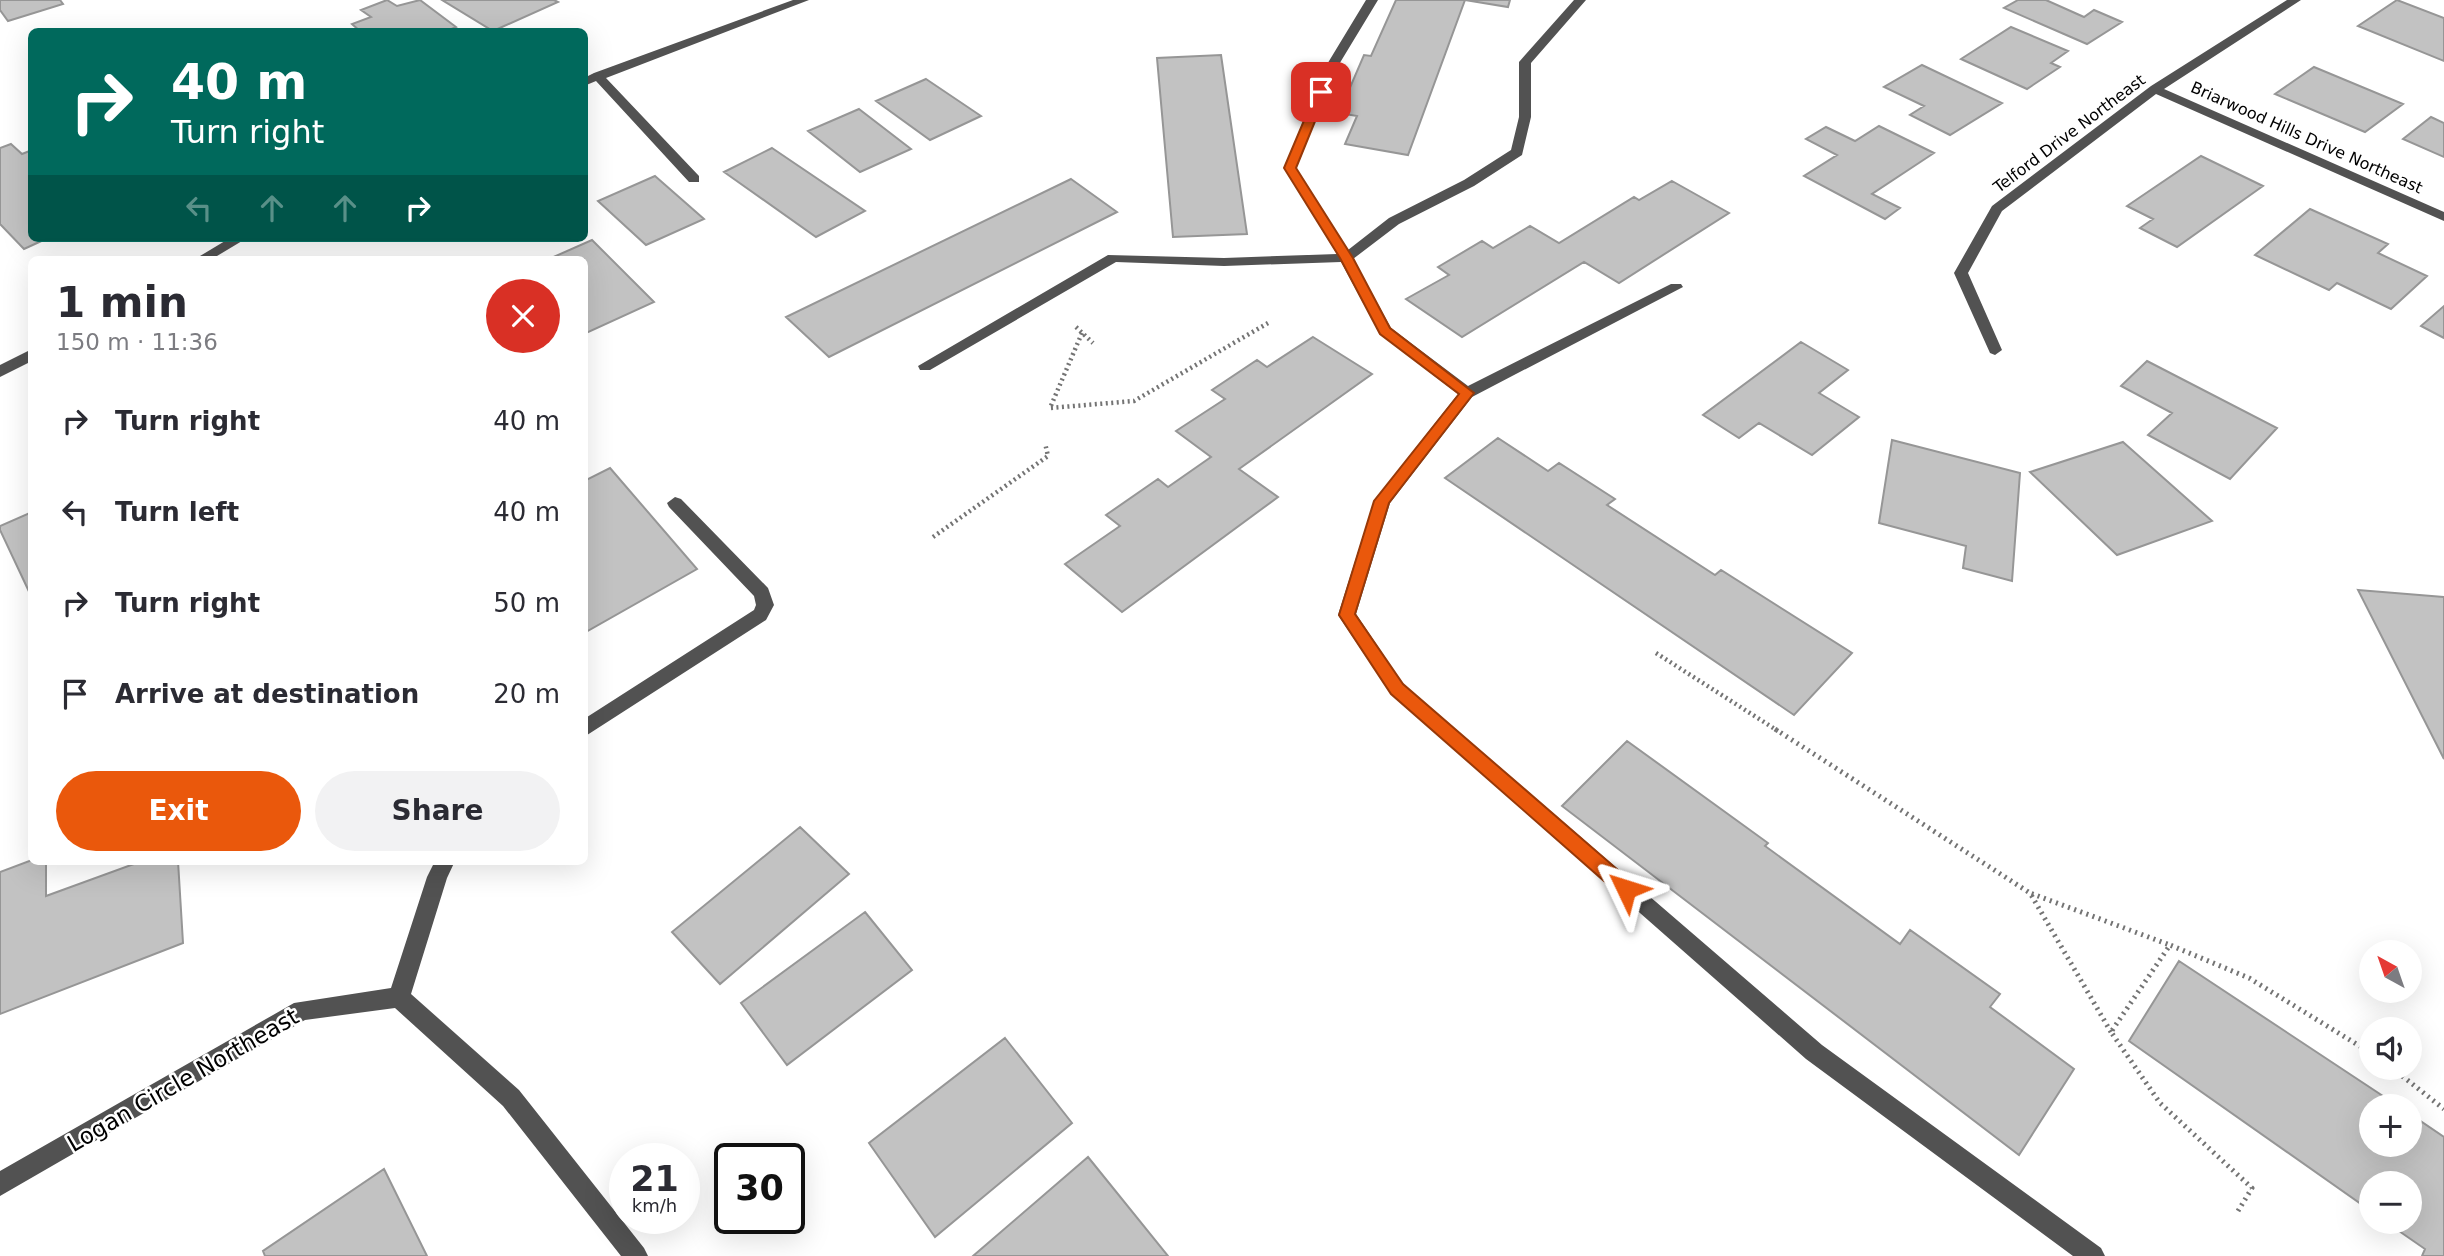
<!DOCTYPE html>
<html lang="en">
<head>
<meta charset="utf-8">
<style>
  body { margin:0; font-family:"DejaVu Sans",sans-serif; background:#f2f2f3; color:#2b2b33; height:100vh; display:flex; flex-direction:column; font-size:26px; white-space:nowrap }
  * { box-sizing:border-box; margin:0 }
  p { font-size:23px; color:#7c7c81 }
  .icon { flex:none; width:38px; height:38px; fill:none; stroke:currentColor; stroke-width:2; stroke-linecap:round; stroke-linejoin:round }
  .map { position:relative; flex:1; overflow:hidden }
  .side { position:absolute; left:28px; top:256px; width:560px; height:609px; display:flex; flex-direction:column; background:#fff; border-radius:10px; box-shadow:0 7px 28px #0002 }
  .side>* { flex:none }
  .banner { position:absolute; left:28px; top:28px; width:560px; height:214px; border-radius:10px; box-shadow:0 7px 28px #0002; background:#00695c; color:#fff; overflow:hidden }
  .needle { width:46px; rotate:320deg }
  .controls { position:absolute; left:2359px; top:940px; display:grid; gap:14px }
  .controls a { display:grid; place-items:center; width:63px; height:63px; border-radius:50%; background:#fff; box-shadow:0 7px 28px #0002; font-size:35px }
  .speed { position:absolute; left:609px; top:1143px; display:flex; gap:14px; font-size:35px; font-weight:700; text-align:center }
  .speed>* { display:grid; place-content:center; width:91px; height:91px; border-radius:50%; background:#fff; box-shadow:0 7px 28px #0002; line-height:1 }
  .speed small { font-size:18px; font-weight:400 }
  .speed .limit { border:4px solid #111; border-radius:10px; background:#fff; color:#111 }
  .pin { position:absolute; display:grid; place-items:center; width:60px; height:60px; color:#fff; margin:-30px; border-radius:14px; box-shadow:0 4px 10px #0006 }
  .me { position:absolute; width:77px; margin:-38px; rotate:311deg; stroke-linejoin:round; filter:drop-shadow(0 0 5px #0008) }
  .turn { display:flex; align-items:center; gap:24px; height:147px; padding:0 28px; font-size:32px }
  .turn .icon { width:91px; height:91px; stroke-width:2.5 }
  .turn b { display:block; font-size:49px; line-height:60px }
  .lanes { display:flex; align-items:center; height:66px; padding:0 28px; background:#0003; justify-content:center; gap:35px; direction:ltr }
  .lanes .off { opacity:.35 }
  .round { display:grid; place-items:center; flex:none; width:74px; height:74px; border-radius:37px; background:#f2f2f3 }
  .overview { display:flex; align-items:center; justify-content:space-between; height:119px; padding:0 28px }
  h1 { font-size:42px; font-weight:700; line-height:52px }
  .cta { display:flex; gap:14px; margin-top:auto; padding:14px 28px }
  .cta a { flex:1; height:80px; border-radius:42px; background:#ea580c; color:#fff; font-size:28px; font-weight:700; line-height:80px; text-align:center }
  .cta a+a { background:#f2f2f3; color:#2b2b33 }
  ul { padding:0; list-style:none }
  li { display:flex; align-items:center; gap:21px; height:91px; padding:0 28px }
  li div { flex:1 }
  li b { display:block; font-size:26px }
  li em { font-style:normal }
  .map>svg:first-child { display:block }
</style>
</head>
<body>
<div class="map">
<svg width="2444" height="1256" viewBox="0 0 2444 1256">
  <rect width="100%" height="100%" fill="#fff"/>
  <path fill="#c2c2c2" stroke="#969696" stroke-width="2" d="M0 0H60L63 4 8 21 0 10Z
    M387 0 397 6 420 0 456 27 445 32H361L352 24 371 17 361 10Z
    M442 0H554L558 2 493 31Z
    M1396 0H1510L1508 7 1465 0 1408 155 1345 144 1357 116 1339 113 1364 55 1371 56Z
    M2018 0H2046L2084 17 2094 10 2122 22 2087 44 2004 8Z
    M2397 0 2444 18V61L2358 26Z
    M2011 27 2068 51 2051 63 2060 67 2027 89 1961 59Z
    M1221 55 1247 234 1173 237 1157 58Z
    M1922 65 2002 103 1950 135 1910 115 1924 106 1884 87Z
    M2314 67 2403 104 2365 132 2275 94Z
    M926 79 981 116 930 140 876 101Z
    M859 109 911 149 860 172 808 131Z
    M2431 117 2444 123V157L2403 139Z
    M1879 126 1934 153 1872 194 1900 208 1885 219 1804 176 1837 155 1806 139 1826 127 1855 141Z
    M11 144 22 154 32 150V238H48L24 249 0 224V148Z
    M772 148 865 211 816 237 724 172Z
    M2201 156 2263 186 2177 247 2140 228 2153 219 2127 206Z
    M655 176 704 219 646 245 598 201Z
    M1071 179 1117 212 829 357 786 317Z
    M1672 181 1729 213 1619 283 1584 262 1462 337 1406 299 1449 275 1438 267 1482 241 1493 248 1530 226 1559 243 1634 197 1639 200Z
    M2310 209 2388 244 2378 253 2427 276 2391 309 2337 283 2329 290 2255 255Z
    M592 240 654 302 584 334V259H549Z
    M2444 306V338L2421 326Z
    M1313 337 1372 374 1239 469 1278 497 1122 612 1065 564 1120 526 1106 515 1158 479 1168 487 1211 457 1176 431 1225 399 1212 390 1257 360 1267 367Z
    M1801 342 1848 370 1819 393 1859 417 1812 455 1759 423 1739 438 1703 415Z
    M2147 361 2277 428 2230 479 2148 435 2172 413 2121 386Z
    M1498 438 1548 471 1559 463 1615 499 1607 505 1715 575 1721 570 1852 653 1794 715 1445 478Z
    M1892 440 2020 473 2012 581 1963 568 1966 546 1879 523Z
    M2123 442 2212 521 2117 555 2030 472Z
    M610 468 697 569 584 633V481Z
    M32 512V598L0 530V526Z
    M2358 590 2444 597V759Z
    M1627 741 1768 843 1765 846 1900 944 1910 930 2000 994 1990 1007 2074 1069 2019 1155 1562 806Z
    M800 827 849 874 720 984 672 932Z
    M32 860 46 861V896L142 861H178L183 943 0 1014V872Z
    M865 912 912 970 787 1065 741 1003Z
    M2179 961 2398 1106H2371V1144H2410V1114L2444 1137V1256H2422L2425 1249 2386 1222H2410V1183H2371V1211L2129 1041Z
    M1005 1038 1072 1123 935 1237 869 1143Z
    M1088 1157 1168 1256H973Z
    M384 1169 427 1256H265L263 1251Z"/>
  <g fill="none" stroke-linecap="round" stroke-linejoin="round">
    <path stroke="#747474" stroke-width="4.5" stroke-dasharray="2 3.5" stroke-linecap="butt" d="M1076 327 1093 343
      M1082 333 1050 408 1134 401 1268 323
      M933 537 1048 456 1045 443
      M1656 653 1778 731"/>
    <path stroke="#747474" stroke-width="5" stroke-dasharray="2 4.5" stroke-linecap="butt" d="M1775 729 2030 893
      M2111 1032 2030 893 2170 945
      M2392 1068 2444 1109
      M2238 1211 2252 1188 2160 1103 2111 1032 2170 945 2249 978 2371 1053"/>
    <path fill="#525252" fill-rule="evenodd" d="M793 0H809L606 78 699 176V182H689L596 81 584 86V78L594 73Z
      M1366 0H1378L1338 66 1296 168 1348 250 1389 218 1464 180 1511 150 1519 117V62L1574 0H1586L1531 63V117L1522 155 1474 186 1399 224 1353 259 1391 328 1468 386 1671 284H1681L1683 287 1472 397 1390 503 1356 614 1403 684 1822 1045 2101 1248 2105 1256H2073L1806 1059 1391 694 1338 615 1374 501 1458 394 1380 334 1341 262 1224 266 1116 262 930 370H920L918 366 1108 255 1224 258 1337 254 1284 168 1326 66Z
      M2287 0H2301L2164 89 2444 212V221L2156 94 2002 211 1968 273 2002 350 1995 355 1990 353 1954 273 1992 206 2151 86Z
      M230 238H247L212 259H195Z
      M32 349V361L0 377V365Z
      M675 497 681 499 768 588 774 605 766 620 584 737V719L754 610 756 605 754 596 669 507 667 503Z
      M435 861H455L447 878 411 994 519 1090 644 1248 648 1256H621L503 1106 395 1008 305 1020 0 1196V1171L294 1003 391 988 427 877Z"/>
  </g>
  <path fill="#ea580c" stroke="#983908" stroke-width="2" d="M1321 88 1327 92 1296 168 1353 258 1390 328 1474 393 1389 503 1355 614 1403 684 1633 883 1635 889 1633 895 1626 897 1620 895 1391 694 1339 615 1374 501 1459 394 1380 334 1340 258 1284 168 1316 92Z"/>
  <g text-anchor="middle" stroke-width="5" stroke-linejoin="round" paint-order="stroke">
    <g font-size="16" fill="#000" stroke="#fff">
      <text transform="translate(2069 133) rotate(-37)" y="6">Telford Drive Northeast</text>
      <text transform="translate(2307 137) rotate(24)" y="6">Briarwood Hills Drive Northeast</text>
    </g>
    <g font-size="23" fill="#000" stroke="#fff">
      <text transform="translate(183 1080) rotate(-30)" y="8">Logan Circle Northeast</text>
    </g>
  </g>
</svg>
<div class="controls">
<a><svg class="needle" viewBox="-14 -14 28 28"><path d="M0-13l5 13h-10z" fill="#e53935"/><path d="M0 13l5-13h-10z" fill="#7c7c81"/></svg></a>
<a><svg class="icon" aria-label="sound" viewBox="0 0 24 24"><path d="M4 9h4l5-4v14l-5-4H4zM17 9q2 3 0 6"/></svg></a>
<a>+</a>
<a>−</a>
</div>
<div class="speed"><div>21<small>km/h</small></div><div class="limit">30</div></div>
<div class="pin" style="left:1321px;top:92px;background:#d93025"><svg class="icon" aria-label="arrive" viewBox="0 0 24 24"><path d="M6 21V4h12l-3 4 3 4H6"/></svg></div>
<svg class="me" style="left:1626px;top:889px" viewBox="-20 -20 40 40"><path d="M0-17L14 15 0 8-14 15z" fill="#ea580c" stroke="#fff" stroke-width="4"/></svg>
<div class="banner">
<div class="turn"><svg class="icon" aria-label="right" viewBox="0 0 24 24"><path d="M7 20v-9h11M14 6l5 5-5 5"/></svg><div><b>40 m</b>Turn right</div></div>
<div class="lanes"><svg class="icon off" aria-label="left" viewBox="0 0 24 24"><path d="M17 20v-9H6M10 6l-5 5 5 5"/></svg><svg class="icon off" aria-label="ahead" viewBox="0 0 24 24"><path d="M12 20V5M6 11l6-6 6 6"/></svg><svg class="icon off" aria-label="ahead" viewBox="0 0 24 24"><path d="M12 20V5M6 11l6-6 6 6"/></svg><svg class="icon" aria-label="right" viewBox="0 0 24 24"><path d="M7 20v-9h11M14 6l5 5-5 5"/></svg></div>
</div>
<section class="side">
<div class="overview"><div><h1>1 min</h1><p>150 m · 11:36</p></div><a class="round" style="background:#d93025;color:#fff"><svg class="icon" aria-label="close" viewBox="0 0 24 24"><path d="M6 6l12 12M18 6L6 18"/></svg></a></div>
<ul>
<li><svg class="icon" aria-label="right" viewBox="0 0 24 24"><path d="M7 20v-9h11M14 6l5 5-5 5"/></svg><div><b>Turn right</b></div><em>40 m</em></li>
<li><svg class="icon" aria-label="left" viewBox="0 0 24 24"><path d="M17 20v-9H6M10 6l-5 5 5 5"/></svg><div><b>Turn left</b></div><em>40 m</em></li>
<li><svg class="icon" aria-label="right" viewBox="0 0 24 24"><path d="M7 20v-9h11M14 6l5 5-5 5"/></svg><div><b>Turn right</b></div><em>50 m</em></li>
<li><svg class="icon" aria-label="arrive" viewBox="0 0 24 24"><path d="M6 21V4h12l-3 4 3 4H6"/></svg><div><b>Arrive at destination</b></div><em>20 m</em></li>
</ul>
<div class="cta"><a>Exit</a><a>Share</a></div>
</section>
</div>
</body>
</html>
